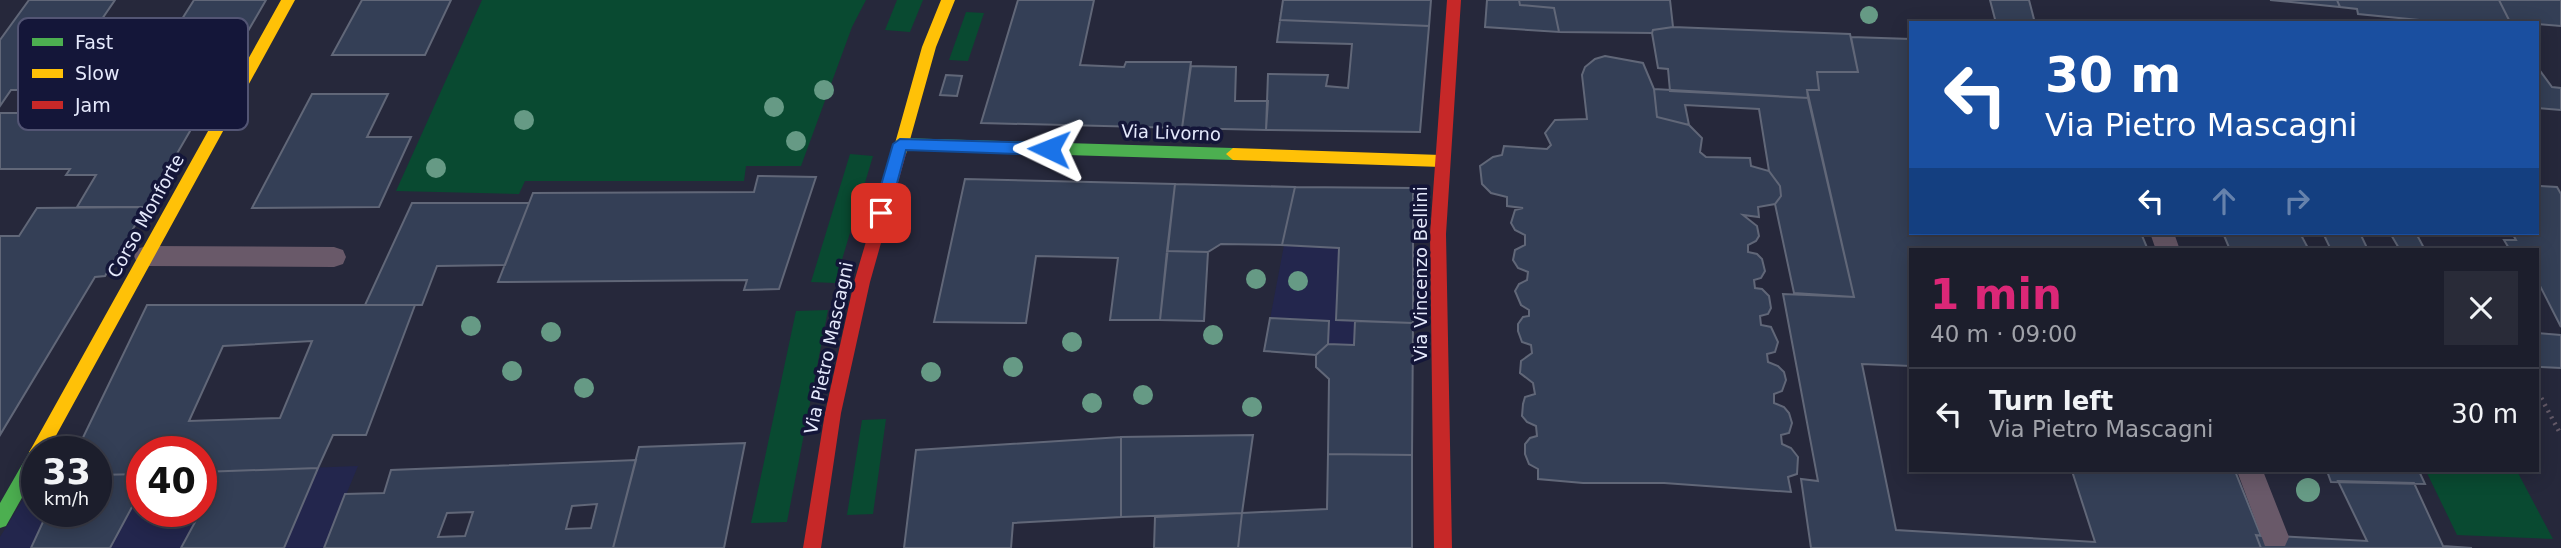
<!DOCTYPE html>
<html lang="en">
<head>
<meta charset="utf-8">
<style>
  body { margin:0; font-family:"DejaVu Sans",sans-serif; background:#292b38; color:#f1f3f6; height:100vh; display:flex; flex-direction:column; font-size:26px; white-space:nowrap }
  * { box-sizing:border-box; margin:0 }
  p { font-size:23px; color:#a0a2a9 }
  .icon { flex:none; width:38px; height:38px; fill:none; stroke:currentColor; stroke-width:2; stroke-linecap:round; stroke-linejoin:round }
  .map { position:relative; flex:1; overflow:hidden }
  .details { position:absolute; left:1909px; top:248px; width:630px; height:224px; display:flex; flex-direction:column; background:#1c1e2c; border-radius:0px; box-shadow:0 4px 18px #0003,0 0 0 2px #3a3c48 }
  .details>* { flex:none }
  .top-card { position:absolute; left:1909px; top:21px; width:630px; height:214px; border-radius:0px; box-shadow:0 4px 18px #0003,0 0 0 2px #3a3c48; background:#1a4fa0; color:#fff; overflow:hidden }
  .speed { position:absolute; left:21px; top:436px; display:flex; gap:14px; font-size:35px; font-weight:700; text-align:center }
  .speed>* { display:grid; place-content:center; width:91px; height:91px; border-radius:50%; background:#1c1e2c; box-shadow:0 4px 18px #0003,0 0 0 2px #3a3c48; line-height:1 }
  .speed small { font-size:18px; font-weight:400 }
  .speed .limit { border:10px solid #d22; background:#fff; color:#111 }
  .pin { position:absolute; display:grid; place-items:center; width:60px; height:60px; color:#fff; margin:-30px; border-radius:14px; box-shadow:0 4px 10px #0006 }
  .me { position:absolute; width:77px; margin:-38px; rotate:272deg; stroke-linejoin:round; filter:drop-shadow(0 0 5px #0008) }
  .turn { display:flex; align-items:center; gap:24px; height:147px; padding:0 21px; font-size:32px }
  .turn .icon { width:91px; height:91px; stroke-width:2.5 }
  .turn b { display:block; font-size:49px; line-height:60px }
  .lanes { display:flex; align-items:center; height:66px; padding:0 21px; background:#0003; justify-content:center; gap:35px; direction:ltr }
  .lanes .off { opacity:.35 }
  .round { display:grid; place-items:center; flex:none; width:74px; height:74px; border-radius:0px; background:#292b38 }
  .head { display:flex; align-items:center; justify-content:space-between; height:119px; padding:0 21px }
  h1 { font-size:42px; font-weight:600; line-height:52px; color:#db2777 }
  ul { padding:0; list-style:none }
  li { display:flex; align-items:center; gap:21px; height:91px; padding:0 21px; border-top:2px solid #3a3c48 }
  li div { flex:1 }
  li b { display:block; font-size:26px }
  li em { font-style:normal }
  .map>svg:first-child { display:block }
</style>
</head>
<body>
<div class="map">
<svg width="2561" height="548" viewBox="0 0 2561 548">
  <rect width="100%" height="100%" fill="#26283b"/>
  <path fill="#23264d" d="M1295 187 1413 188V323L1354 345 1328 344 1316 355 1264 351Z
    M358 466 324 548H0V537L37 477V511H96L142 474V511H201V472Z"/>
  <path fill="#094a31" d="M482 0H866L852 27 801 166H746L744 181H525L519 194 396 191Z
    M897 0H923L910 32 885 30Z
    M966 12 984 13 968 61 949 60Z
    M850 154 873 156 835 283 811 282Z
    M828 310 787 522 751 523 796 311Z
    M886 419 873 514 847 515 862 420Z
    M2426 471H2517L2553 539 2457 535Z"/>
  <path fill="#343f56" stroke="#616778" stroke-width="2" fill-rule="evenodd" d="M29 0H115L76 57H158L194 0H266L146 207H77L96 175H66L70 169H0V113H138L152 89 11 90 0 106V40Z
    M362 0H451L425 55H332Z
    M1018 0H1094L1080 65 1124 67 1126 62H1191L1182 128 981 123Z
    M1283 0H1431L1429 26 1280 20Z
    M1487 0H1519L1520 5 1554 8 1559 32 1485 27Z
    M1519 0H1670L1673 27 1653 30 1652 33 1559 32 1554 8 1520 5Z
    M1990 0H2029L2035 23H1996Z
    M2270 0H2337L2340 7Z
    M2337 0H2499L2510 22 2450 23 2358 14 2357 9 2340 7Z
    M2499 0H2561V26L2510 22Z
    M1280 20 1429 26 1420 132 1266 130 1268 74 1328 75 1326 86 1348 88 1352 44 1277 42Z
    M1673 27 1850 34 1858 72H1817L1819 90H1807L1808 98 1670 91 1668 69 1658 68 1652 33 1653 30Z
    M1851 37 1911 39V233H2141L2148 250H1911V366L1862 364 1896 530 2095 542 2072 471H2235L2261 536 2256 535 2261 548H1811L1801 479 1818 481 1783 294 1854 297 1807 90H1819L1817 72H1858Z
    M1605 56 1643 63 1654 89 1657 117 1689 125 1702 138 1700 152 1706 157 1750 158 1751 166 1769 171 1780 186 1781 196 1775 204 1758 207 1759 217 1743 215 1757 226 1759 236 1756 241 1748 245V252L1757 254 1762 259 1765 271 1761 278 1754 280 1755 288 1762 289 1769 296 1771 308 1768 314 1760 316 1761 325 1771 327 1778 342 1775 352 1767 354 1768 362 1778 366 1784 372 1786 380 1782 391 1774 394V403L1784 407 1789 413 1792 423 1789 433 1781 435 1782 444 1791 448 1798 457 1797 474 1788 477 1791 492 1664 483H1583L1538 479V469L1529 464 1525 454V444L1530 438 1537 436 1536 426 1527 422 1522 416 1523 404 1525 397 1535 394 1533 383 1520 373 1521 361 1532 353 1531 345 1522 342 1518 331V324L1523 317 1529 316V310L1521 305 1515 291 1519 284 1527 280 1528 272 1518 268 1513 260 1515 250 1525 245V235L1515 230 1511 223 1515 210 1523 208 1507 206V197L1491 193 1482 184 1480 166 1493 157 1502 155 1504 146 1547 149 1551 145 1545 133 1555 120 1587 119 1582 75 1585 67 1595 59Z
    M1191 66 1236 67 1235 101H1268L1266 130 1182 128Z
    M2538 68 2552 87 2561 88V110L2538 108Z
    M946 75 962 76 957 96 940 95Z
    M1654 89 1808 98 1854 297 1794 293 1775 204 1781 196 1780 186 1769 171 1759 109 1685 105 1689 125 1657 117Z
    M312 94H388L367 137H411L379 207 252 208Z
    M758 176 816 177 779 289 744 290 747 280 498 282 533 193 754 192Z
    M965 179 1175 184 1160 320H1110L1118 258 1036 256 1026 323 934 322Z
    M1175 184 1295 187 1282 245 1221 244 1208 252 1167 251Z
    M2538 186 2557 187 2561 194V327L2538 282V250H2510L2504 240H2516L2512 233H2538Z
    M1295 187 1413 188V323L1336 320 1339 248 1282 245Z
    M412 203H529L505 265 437 266 422 305H365Z
    M146 207 105 276 95 277 0 435V236H19L37 208Z
    M2223 233H2300L2309 250H2230Z
    M2323 233H2360L2368 250H2331Z
    M2390 233H2416L2425 250H2400Z
    M1167 251 1208 252 1204 321 1160 320Z
    M147 305H415L366 435H333L318 468 201 472V452H142V474L96 475V452H76ZM312 341 280 418 189 421 223 346Z
    M1270 318 1329 321 1328 344 1316 355 1264 351Z
    M1355 321 1413 323 1412 455 1328 454 1329 379 1316 367V355L1328 344 1354 345Z
    M2538 333 2561 335V368L2538 367Z
    M1253 435 1242 513 1121 517V437Z
    M1121 437V517L1013 523 1011 548H904L916 450Z
    M745 443 724 548H613L639 447Z
    M1328 454 1412 455V548H1238L1242 513 1327 509Z
    M636 460 613 548H324L345 494 384 493 391 470ZM597 504 591 528 566 529 572 506ZM473 512 465 536 438 537 447 513Z
    M318 468 284 548H181L201 511V472Z
    M2327 471H2419L2425 484 2331 482Z
    M142 474V507H132L110 548H31L48 511H96V475Z
    M2338 481 2414 483 2443 546 2472 548H2261L2256 535 2367 541Z
    M1242 513 1238 548H1154L1155 517Z"/>
  <g fill="none" stroke-linecap="round" stroke-linejoin="round">
    <path stroke="#645a68" stroke-width="4.5" stroke-dasharray="2 5" stroke-linecap="butt" d="M2538 392 2561 435"/>
    <path fill="#695969" fill-rule="evenodd" d="M2150 233H2174L2180 250H2156Z
      M146 246 334 247 343 250 346 257 343 264 334 267 146 266 137 263 134 256 137 249Z
      M2237 471H2263L2289 537 2285 546H2265Z"/>
    <path fill="#4caf50" fill-rule="evenodd" d="M900 138 1233 148 1240 154 1233 160 900 150 893 144Z
      M37 446 44 452H37V471L6 526 0 528V503L31 449Z"/>
    <path fill="#ffc107" fill-rule="evenodd" d="M281 0H295L47 452H37V459L32 457 29 452 32 447Z
      M941 0H955L936 47 906 154 899 160 892 154 922 47Z
      M1233 148 1441 155 1448 161 1441 167 1233 160 1226 154Z"/>
    <path fill="#c62828" fill-rule="evenodd" d="M1447 0H1461L1446 234 1452 548H1434L1430 234Z
      M899 148 906 154 870 282 841 413 821 548H803L825 413 854 282 892 154Z"/>
  </g>
  <g fill="#669a85">
    <circle cx="1869" cy="15" r="9"/>
    <circle cx="824" cy="90" r="10"/>
    <circle cx="774" cy="107" r="10"/>
    <circle cx="524" cy="120" r="10"/>
    <circle cx="796" cy="141" r="10"/>
    <circle cx="436" cy="168" r="10"/>
    <circle cx="1256" cy="279" r="10"/>
    <circle cx="1298" cy="281" r="10"/>
    <circle cx="471" cy="326" r="10"/>
    <circle cx="551" cy="332" r="10"/>
    <circle cx="1213" cy="335" r="10"/>
    <circle cx="1072" cy="342" r="10"/>
    <circle cx="1013" cy="367" r="10"/>
    <circle cx="512" cy="371" r="10"/>
    <circle cx="931" cy="372" r="10"/>
    <circle cx="584" cy="388" r="10"/>
    <circle cx="1143" cy="395" r="10"/>
    <circle cx="1092" cy="403" r="10"/>
    <circle cx="1252" cy="407" r="10"/>
    <circle cx="2308" cy="490" r="12"/>
  </g>
  <path fill="#1a73e8" stroke="#114b97" stroke-width="2" d="M900 139 1049 143 1056 149 1049 155 906 150 889 213 881 219 873 213 893 144Z"/>
  <g text-anchor="middle" stroke-width="7" stroke-linejoin="round" paint-order="stroke">
    <g font-size="18" fill="#e5e9fc" stroke="#141639">
      <text transform="translate(1171 133) rotate(2)" y="6">Via Livorno</text>
      <text transform="translate(146 216) rotate(-61)" y="6">Corso Monforte</text>
      <text transform="translate(1421 274) rotate(-90)" y="6">Via Vincenzo Bellini</text>
      <text transform="translate(829 348) rotate(-78)" y="6">Via Pietro Mascagni</text>
    </g>
  </g>
  <rect x="18" y="18" width="230" height="112" rx="10" fill="#141639" stroke="#535574" stroke-width="2"/>
  <rect x="32" y="38" width="31" height="8" fill="#4caf50"/>
  <rect x="32" y="69" width="31" height="9" fill="#ffc107"/>
  <rect x="32" y="101" width="31" height="8" fill="#c62828"/>
  <g font-size="19" fill="#e5e9fc">
    <text x="75" y="49">Fast</text>
    <text x="75" y="80">Slow</text>
    <text x="75" y="112">Jam</text>
  </g>
</svg>
<div class="speed"><div>33<small>km/h</small></div><div class="limit">40</div></div>
<div class="pin" style="left:881px;top:213px;background:#d93025"><svg class="icon" aria-label="arrive" viewBox="0 0 24 24"><path d="M6 21V4h12l-3 4 3 4H6"/></svg></div>
<svg class="me" style="left:1049px;top:149px" viewBox="-20 -20 40 40"><path d="M0-17L14 15 0 8-14 15z" fill="#1a73e8" stroke="#fff" stroke-width="4"/></svg>
<div class="top-card">
<div class="turn"><svg class="icon" aria-label="left" viewBox="0 0 24 24"><path d="M17 20v-9H6M10 6l-5 5 5 5"/></svg><div><b>30 m</b>Via Pietro Mascagni</div></div>
<div class="lanes"><svg class="icon" aria-label="left" viewBox="0 0 24 24"><path d="M17 20v-9H6M10 6l-5 5 5 5"/></svg><svg class="icon off" aria-label="ahead" viewBox="0 0 24 24"><path d="M12 20V5M6 11l6-6 6 6"/></svg><svg class="icon off" aria-label="right" viewBox="0 0 24 24"><path d="M7 20v-9h11M14 6l5 5-5 5"/></svg></div>
</div>
<section class="details">
<div class="head"><div><h1>1 min</h1><p>40 m · 09:00</p></div><a class="round"><svg class="icon" aria-label="close" viewBox="0 0 24 24"><path d="M6 6l12 12M18 6L6 18"/></svg></a></div>
<ul>
<li><svg class="icon" aria-label="left" viewBox="0 0 24 24"><path d="M17 20v-9H6M10 6l-5 5 5 5"/></svg><div><b>Turn left</b><p>Via Pietro Mascagni</p></div><em>30 m</em></li>
</ul>
</section>
</div>
</body>
</html>
